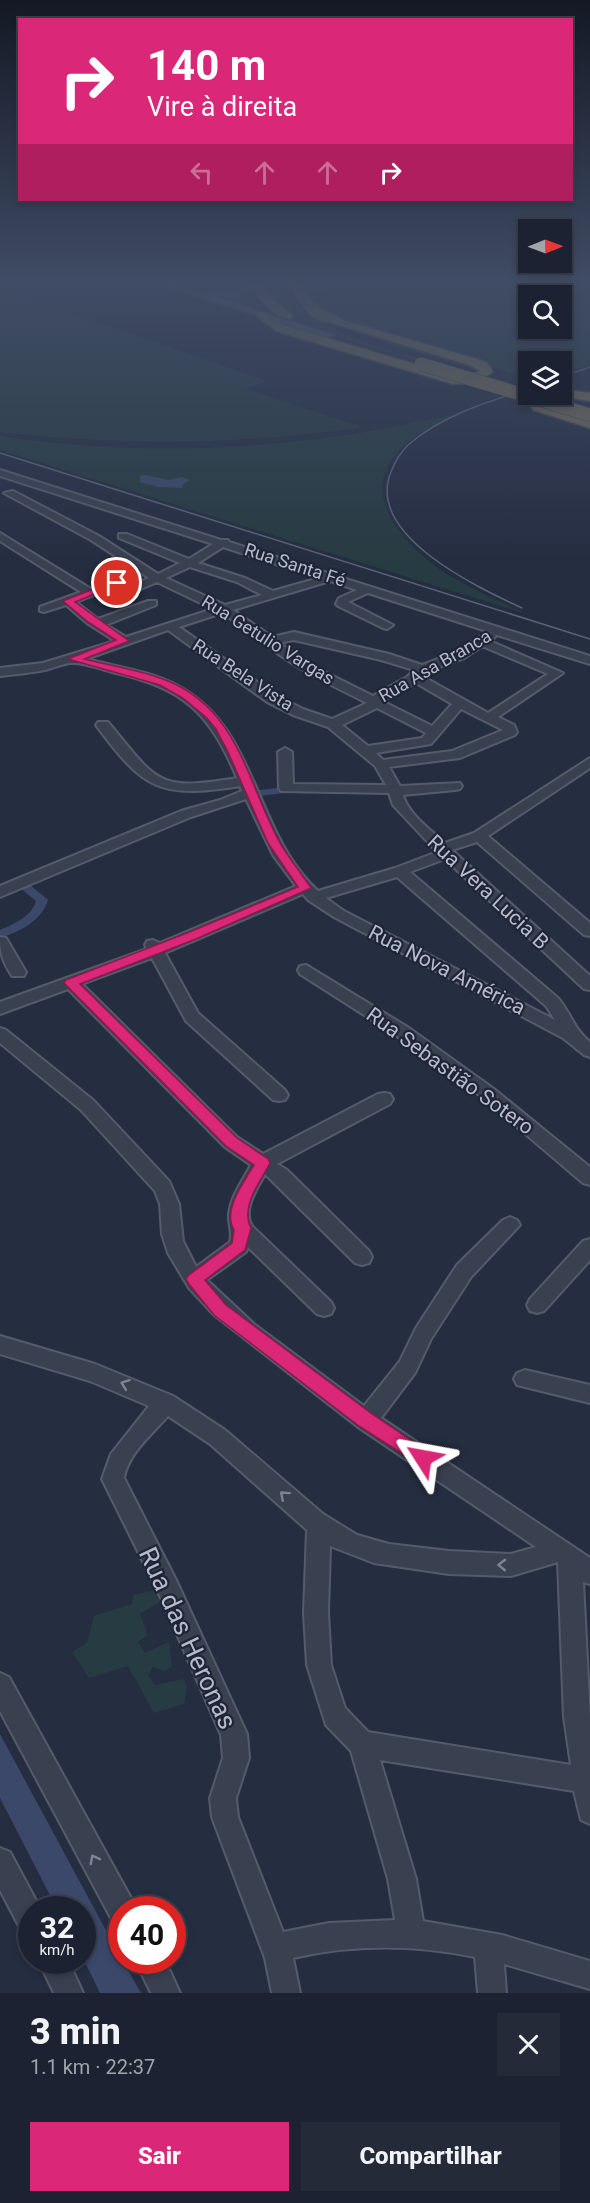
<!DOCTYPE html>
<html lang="pt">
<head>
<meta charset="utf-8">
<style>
  body { margin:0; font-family:Roboto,sans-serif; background:#252a39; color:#f1f3f6; height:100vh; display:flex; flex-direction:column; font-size:22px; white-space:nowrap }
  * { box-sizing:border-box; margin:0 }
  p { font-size:20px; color:#a0a4ab }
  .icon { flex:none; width:33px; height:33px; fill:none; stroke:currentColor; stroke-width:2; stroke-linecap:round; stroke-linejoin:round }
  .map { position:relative; height:1993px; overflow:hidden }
  .side { display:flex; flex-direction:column; background:#1c2231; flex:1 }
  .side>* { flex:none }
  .top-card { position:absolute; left:18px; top:18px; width:555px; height:183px; border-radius:0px; box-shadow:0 3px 9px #0003,0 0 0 2px #3a3f4d; background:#db2777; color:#fff; overflow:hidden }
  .needle { width:39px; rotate:89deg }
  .fabs { position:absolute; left:518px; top:219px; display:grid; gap:12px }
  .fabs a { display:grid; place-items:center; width:54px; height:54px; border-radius:0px; background:#1c2231; box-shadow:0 3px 9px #0003,0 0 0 2px #3a3f4d; font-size:30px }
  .speed { position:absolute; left:18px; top:1896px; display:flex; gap:12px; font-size:30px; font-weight:700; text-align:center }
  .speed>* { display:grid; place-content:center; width:78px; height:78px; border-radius:50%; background:#1c2231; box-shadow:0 3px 9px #0003,0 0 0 2px #3a3f4d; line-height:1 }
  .speed small { font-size:15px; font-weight:400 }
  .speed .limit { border:9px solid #d22; background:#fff; color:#111 }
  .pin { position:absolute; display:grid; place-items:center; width:51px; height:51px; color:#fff; margin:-26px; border:3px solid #fff; border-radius:50%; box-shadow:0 2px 6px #0007 }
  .me { position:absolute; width:66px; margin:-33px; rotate:304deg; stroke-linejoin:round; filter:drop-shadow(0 0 4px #0008) }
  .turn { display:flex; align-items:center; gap:21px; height:126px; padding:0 30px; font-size:27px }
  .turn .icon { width:78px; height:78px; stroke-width:2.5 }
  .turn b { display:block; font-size:42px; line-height:51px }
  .lanes { display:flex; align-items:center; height:57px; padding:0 30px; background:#0003; justify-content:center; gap:30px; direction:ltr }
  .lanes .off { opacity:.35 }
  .round { display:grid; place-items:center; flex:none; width:63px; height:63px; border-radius:0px; background:#252a39 }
  .overview { display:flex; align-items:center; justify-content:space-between; height:102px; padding:0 30px }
  h1 { font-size:36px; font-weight:800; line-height:45px }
  .button { display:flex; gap:12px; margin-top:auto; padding:12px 30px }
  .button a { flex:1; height:69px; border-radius:0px; background:#db2777; color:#fff; font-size:24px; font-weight:800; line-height:69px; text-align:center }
  .button a+a { background:#252a39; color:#f1f3f6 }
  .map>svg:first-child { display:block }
</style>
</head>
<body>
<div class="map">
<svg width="590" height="1993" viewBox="0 0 590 1993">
  <rect width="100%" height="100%" fill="#252d41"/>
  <path fill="#273b42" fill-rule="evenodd" d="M260 283H287C296 327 381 347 419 359L416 361C376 348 274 326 260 283Z
    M336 283H590V364L561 374V362H528V378L340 321C328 315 310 308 307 293ZM528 296H561V328H528Z
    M0 288 267 381 245 389 352 424H357L359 428C236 445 124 446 0 432Z
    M254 290 269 308 292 322 223 299 227 296Z
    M341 325 480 368V371L391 345Z
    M458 413C433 425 400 441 387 468 367 509 416 554 447 574 473 590 502 602 529 615L0 450V436C152 459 309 449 458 413Z
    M161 1589 166 1598 140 1614 148 1635 138 1642 145 1653 169 1642 172 1667 164 1671 153 1667 148 1675 155 1685 184 1679 187 1687 184 1704 154 1713 128 1666 89 1678 72 1652 87 1643 94 1616 132 1604 133 1595Z"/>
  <path fill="#3b486a" d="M145 475 169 480 182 477 190 480 183 484 182 488 158 487 140 482V476Z
    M0 1734 122 1960 141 1993H100L83 1958 82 1910 57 1909 0 1798Z"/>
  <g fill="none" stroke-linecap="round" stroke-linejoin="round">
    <path stroke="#3b486a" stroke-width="2" d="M272 283 280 292 281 300 290 304"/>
    <path fill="#3b486a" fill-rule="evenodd" d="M295 786 300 789 299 791 244 798 239 795 244 792Z
      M36 875 41 878 31 886 46 898 48 900C42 921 19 932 0 938V930C14 924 32 916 36 901L19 887 22 880Z"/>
    <g stroke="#545b6b" stroke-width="4">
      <path id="minor" d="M325 283H337L308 292 304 290Z
        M0 470 221 540H228L229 542 590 656V664L494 634 496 636 490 641 563 673 498 717 514 725 517 732 515 735 460 758 389 767 400 786 460 783 462 786 460 789 455 790 403 795C408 814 431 830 445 843L474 833 590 758V768L488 836 590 923V936L584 935 477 842 452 850 590 976V990L584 989 445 859 410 872 558 998C572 1015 573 1028 590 1042V1057L584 1055 563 1038 334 917 308 900 303 894 165 953 198 1013 285 1090 288 1095 285 1100 279 1101 273 1100 186 1021 152 958 82 984 237 1137 263 1154 378 1094 384 1093 390 1094 393 1099 390 1104 277 1164 287 1170 369 1251 372 1257 369 1263 362 1265 355 1263 265 1174C257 1189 242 1210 252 1226L331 1302 334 1308 331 1314 324 1316 317 1314 248 1247 246 1252 207 1280 254 1324 364 1406 400 1361 416 1328 457 1265 503 1220 510 1217 517 1220 520 1225 471 1277 431 1339 415 1373 381 1418 590 1558V1584L583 1582 590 1719V1824L581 1820 574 1791 380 1760 416 1879 423 1921 502 1935 590 1961V1989L504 1964 506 1993H478L475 1957C416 1945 353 1944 293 1958L300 1993H272L265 1958 212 1817 210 1798 223 1758 221 1735 161 1598 102 1479 111 1454 149 1406 90 1381 0 1354V1336L95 1364 173 1396 225 1430 323 1514 357 1535 389 1544 449 1551 511 1554 536 1547 358 1427 213 1314 189 1288 168 1253 162 1234 160 1204 155 1191 81 1110 0 1043V1028L6 1030 93 1100 169 1181 179 1204 183 1241 196 1267 230 1242C233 1231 228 1224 229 1214 231 1196 243 1180 251 1165L225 1147 68 989 0 1014V1002L147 949 145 945 147 941 153 940 160 943 296 886 273 855 246 799 191 817 0 897V886L181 811 220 800 242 791 240 786C160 799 144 790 96 725L98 722H108C157 781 156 792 237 778 209 711 183 688 112 672 100 669 84 662 72 663 63 663 54 668 45 670 30 673 15 674 0 676V668L43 663 115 641 87 623 66 605 44 612 40 611V607L81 592 0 541V533L91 589 115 580 133 585 149 578 91 540 4 493 13 491 99 536 158 574 180 563 119 538V534H127L189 559 213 544 0 476ZM223 547 319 578 273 591 245 578 198 563ZM190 567 237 582 262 595 225 605 166 578ZM330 581 357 590 339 598 336 604 338 606 383 628 387 629 393 625 348 602 368 593 493 633H486L456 652 422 665 389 654 294 632 272 637 233 610ZM157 582 213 609 126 637 106 625 156 605V601H148L98 619 76 602 115 587 134 592ZM222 613C243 626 260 641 280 655 307 674 337 688 367 703L332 719 303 709 277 696 179 627ZM168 630 267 702 293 715 328 727 375 766 386 785 293 784 292 752 285 748 278 752 279 788 281 791 389 793 393 805 437 852 395 868 318 891C254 833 258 728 178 686 150 671 117 667 86 659ZM294 640 381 660 414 670 407 677 373 696 315 667 279 643ZM482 646 548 674 488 713 422 676 426 672 464 658ZM416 683 452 704 432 726 382 701ZM377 708 426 733 422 738 368 746 342 725ZM461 709 503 730 452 751 383 760 376 753 431 744ZM397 877 546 1006 555 1020 344 911 326 898ZM168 1416 210 1444 307 1530 304 1613 307 1665 326 1725 351 1751 388 1879 395 1920 329 1923 283 1932 238 1817 236 1798 249 1758 247 1734 177 1582 124 1478C128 1454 152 1434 168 1416ZM330 1546 374 1563 449 1574 511 1576 558 1562 564 1717 571 1765 368 1732 345 1708 331 1665 328 1613Z
        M0 937 6 938 26 972 24 976H12C3 962 0 954 0 937Z
        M306 965 409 1028 494 1089 590 1167V1185L583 1183 482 1097 397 1036 300 974 298 970 300 966Z
        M590 1239V1260L544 1311 537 1313 530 1311 527 1305 530 1299 583 1241Z
        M525 1370 590 1385V1403L517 1385 514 1379 517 1373Z
        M0 1673 9 1677 132 1900 136 1910H122V1924L112 1920 0 1711Z
        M0 1848 10 1852 41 1910H32V1936L22 1932 0 1890Z
        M38 1960H68L83 1993H54Z
        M135 1960H165L180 1993H151Z"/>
    </g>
    <g stroke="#434959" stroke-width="3">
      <path id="major" d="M155 283H170L208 295 209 291 212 290H236L251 284H257V288L237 296H212L334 335 325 337Z"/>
    </g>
    <g stroke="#414858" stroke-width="3">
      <path id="highway" d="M248 283H260L271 298 292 314V318C275 322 257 295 248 283Z
        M289 283H301L310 300 321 309 346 321 477 359 487 363 493 372 476 383 453 384 276 331 257 316V312H265L284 325 454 376H469L480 371 469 365 329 322C310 324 297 298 289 283Z
        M561 389 590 393V401L556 396 561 394Z
        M535 394H552L542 401 544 404 590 420V428L533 410 528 400Z"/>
    </g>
    <use href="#minor" fill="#394050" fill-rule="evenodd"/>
    <use href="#major" fill="#575f70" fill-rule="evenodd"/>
    <use href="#highway" fill="#766e56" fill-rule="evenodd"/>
    <path stroke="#5b6377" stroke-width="1.5" d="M561 377 590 367
      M0 453 590 639
      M522 608C477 587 365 535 391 472 395 461 400 453 408 445 441 416 487 402 528 389"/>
    <g stroke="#414858" stroke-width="14" stroke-linecap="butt">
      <path id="highway-bridge" d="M421 364 590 415"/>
    </g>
    <use href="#highway-bridge" stroke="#766e56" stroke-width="13"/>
  </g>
  <defs><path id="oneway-chevron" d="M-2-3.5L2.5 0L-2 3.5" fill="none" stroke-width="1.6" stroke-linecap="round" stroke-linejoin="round" transform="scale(1.5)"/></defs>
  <g stroke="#7e8494">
    <use href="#oneway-chevron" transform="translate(125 1384) rotate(-159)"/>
    <use href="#oneway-chevron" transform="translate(284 1495) rotate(-138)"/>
    <use href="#oneway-chevron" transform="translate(502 1565) rotate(-179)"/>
    <use href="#oneway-chevron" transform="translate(94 1859) rotate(-118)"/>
  </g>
  <linearGradient id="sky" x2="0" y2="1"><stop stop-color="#141924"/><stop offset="0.5" stop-color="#404c65"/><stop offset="1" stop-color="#404c65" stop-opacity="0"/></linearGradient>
  <rect width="590" height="562" fill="url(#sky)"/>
  <path fill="#db2777" stroke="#8e194d" stroke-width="1.5" d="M114 581 122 583 75 602 129 641 84 659C111 666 142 670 168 681 239 710 247 783 280 843 289 858 301 873 311 888L196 939 80 984 237 1138 268 1159 270 1163C260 1182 240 1207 251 1228L245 1250 205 1280 226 1305 372 1414 430 1453 432 1458 430 1464 423 1467 359 1426 214 1315 189 1284 186 1279 189 1275 232 1243 234 1230C222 1210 244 1182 254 1165L226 1146 64 983 66 980 187 933 298 887 268 843 228 752 216 729 207 718 183 698 160 685 68 659 116 640 88 622 63 601Z"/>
  <g text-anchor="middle" stroke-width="4.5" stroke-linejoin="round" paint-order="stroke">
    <g font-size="18" fill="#b6bbcb" stroke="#1e2536">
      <text transform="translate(295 565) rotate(18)" y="6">Rua Santa Fé</text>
      <text transform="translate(268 640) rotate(32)" y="6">Rua Getulio Vargas</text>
      <text transform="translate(435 666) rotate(-30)" y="6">Rua Asa Branca</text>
      <text transform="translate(243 675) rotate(33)" y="6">Rua Bela Vista</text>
    </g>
    <g font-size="21" fill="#b6bbcb" stroke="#1e2536">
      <text transform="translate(488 892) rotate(43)" y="7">Rua Vera Lucia B</text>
      <text transform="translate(447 970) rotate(27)" y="7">Rua Nova América</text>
      <text transform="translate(450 1071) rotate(36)" y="7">Rua Sebastião Sotero</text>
    </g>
    <g font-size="26" fill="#b6bbcb" stroke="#1e2536">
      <text transform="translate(188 1638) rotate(65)" y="9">Rua das Heronas</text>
    </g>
  </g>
</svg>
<div class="fabs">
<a><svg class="needle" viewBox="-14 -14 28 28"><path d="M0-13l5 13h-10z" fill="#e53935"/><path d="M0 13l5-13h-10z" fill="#a0a4ab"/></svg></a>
<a><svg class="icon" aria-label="search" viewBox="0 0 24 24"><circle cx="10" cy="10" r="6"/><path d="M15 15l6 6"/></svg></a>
<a><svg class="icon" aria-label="layers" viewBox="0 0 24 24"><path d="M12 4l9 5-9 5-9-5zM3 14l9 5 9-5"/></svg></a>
</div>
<div class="speed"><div>32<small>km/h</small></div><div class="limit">40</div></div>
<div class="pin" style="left:117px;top:583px;background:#d93025"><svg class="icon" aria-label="arrive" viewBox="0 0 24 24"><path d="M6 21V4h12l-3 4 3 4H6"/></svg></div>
<svg class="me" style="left:423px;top:1458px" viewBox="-20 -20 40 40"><path d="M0-17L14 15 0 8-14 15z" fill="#db2777" stroke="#fff" stroke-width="4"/></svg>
<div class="top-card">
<div class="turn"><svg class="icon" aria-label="right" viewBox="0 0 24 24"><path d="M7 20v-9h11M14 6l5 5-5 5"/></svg><div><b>140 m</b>Vire à direita</div></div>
<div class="lanes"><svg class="icon off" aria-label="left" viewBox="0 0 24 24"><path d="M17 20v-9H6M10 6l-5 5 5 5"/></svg><svg class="icon off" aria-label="ahead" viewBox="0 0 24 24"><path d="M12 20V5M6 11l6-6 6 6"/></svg><svg class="icon off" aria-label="ahead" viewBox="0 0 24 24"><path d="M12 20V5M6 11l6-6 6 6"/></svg><svg class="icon" aria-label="right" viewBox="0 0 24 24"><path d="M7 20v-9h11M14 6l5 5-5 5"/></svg></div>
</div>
</div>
<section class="side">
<div class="overview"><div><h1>3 min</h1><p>1.1 km · 22:37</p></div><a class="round"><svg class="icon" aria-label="close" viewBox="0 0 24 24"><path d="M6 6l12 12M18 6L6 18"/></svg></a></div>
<div class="button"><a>Sair</a><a>Compartilhar</a></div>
</section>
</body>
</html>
